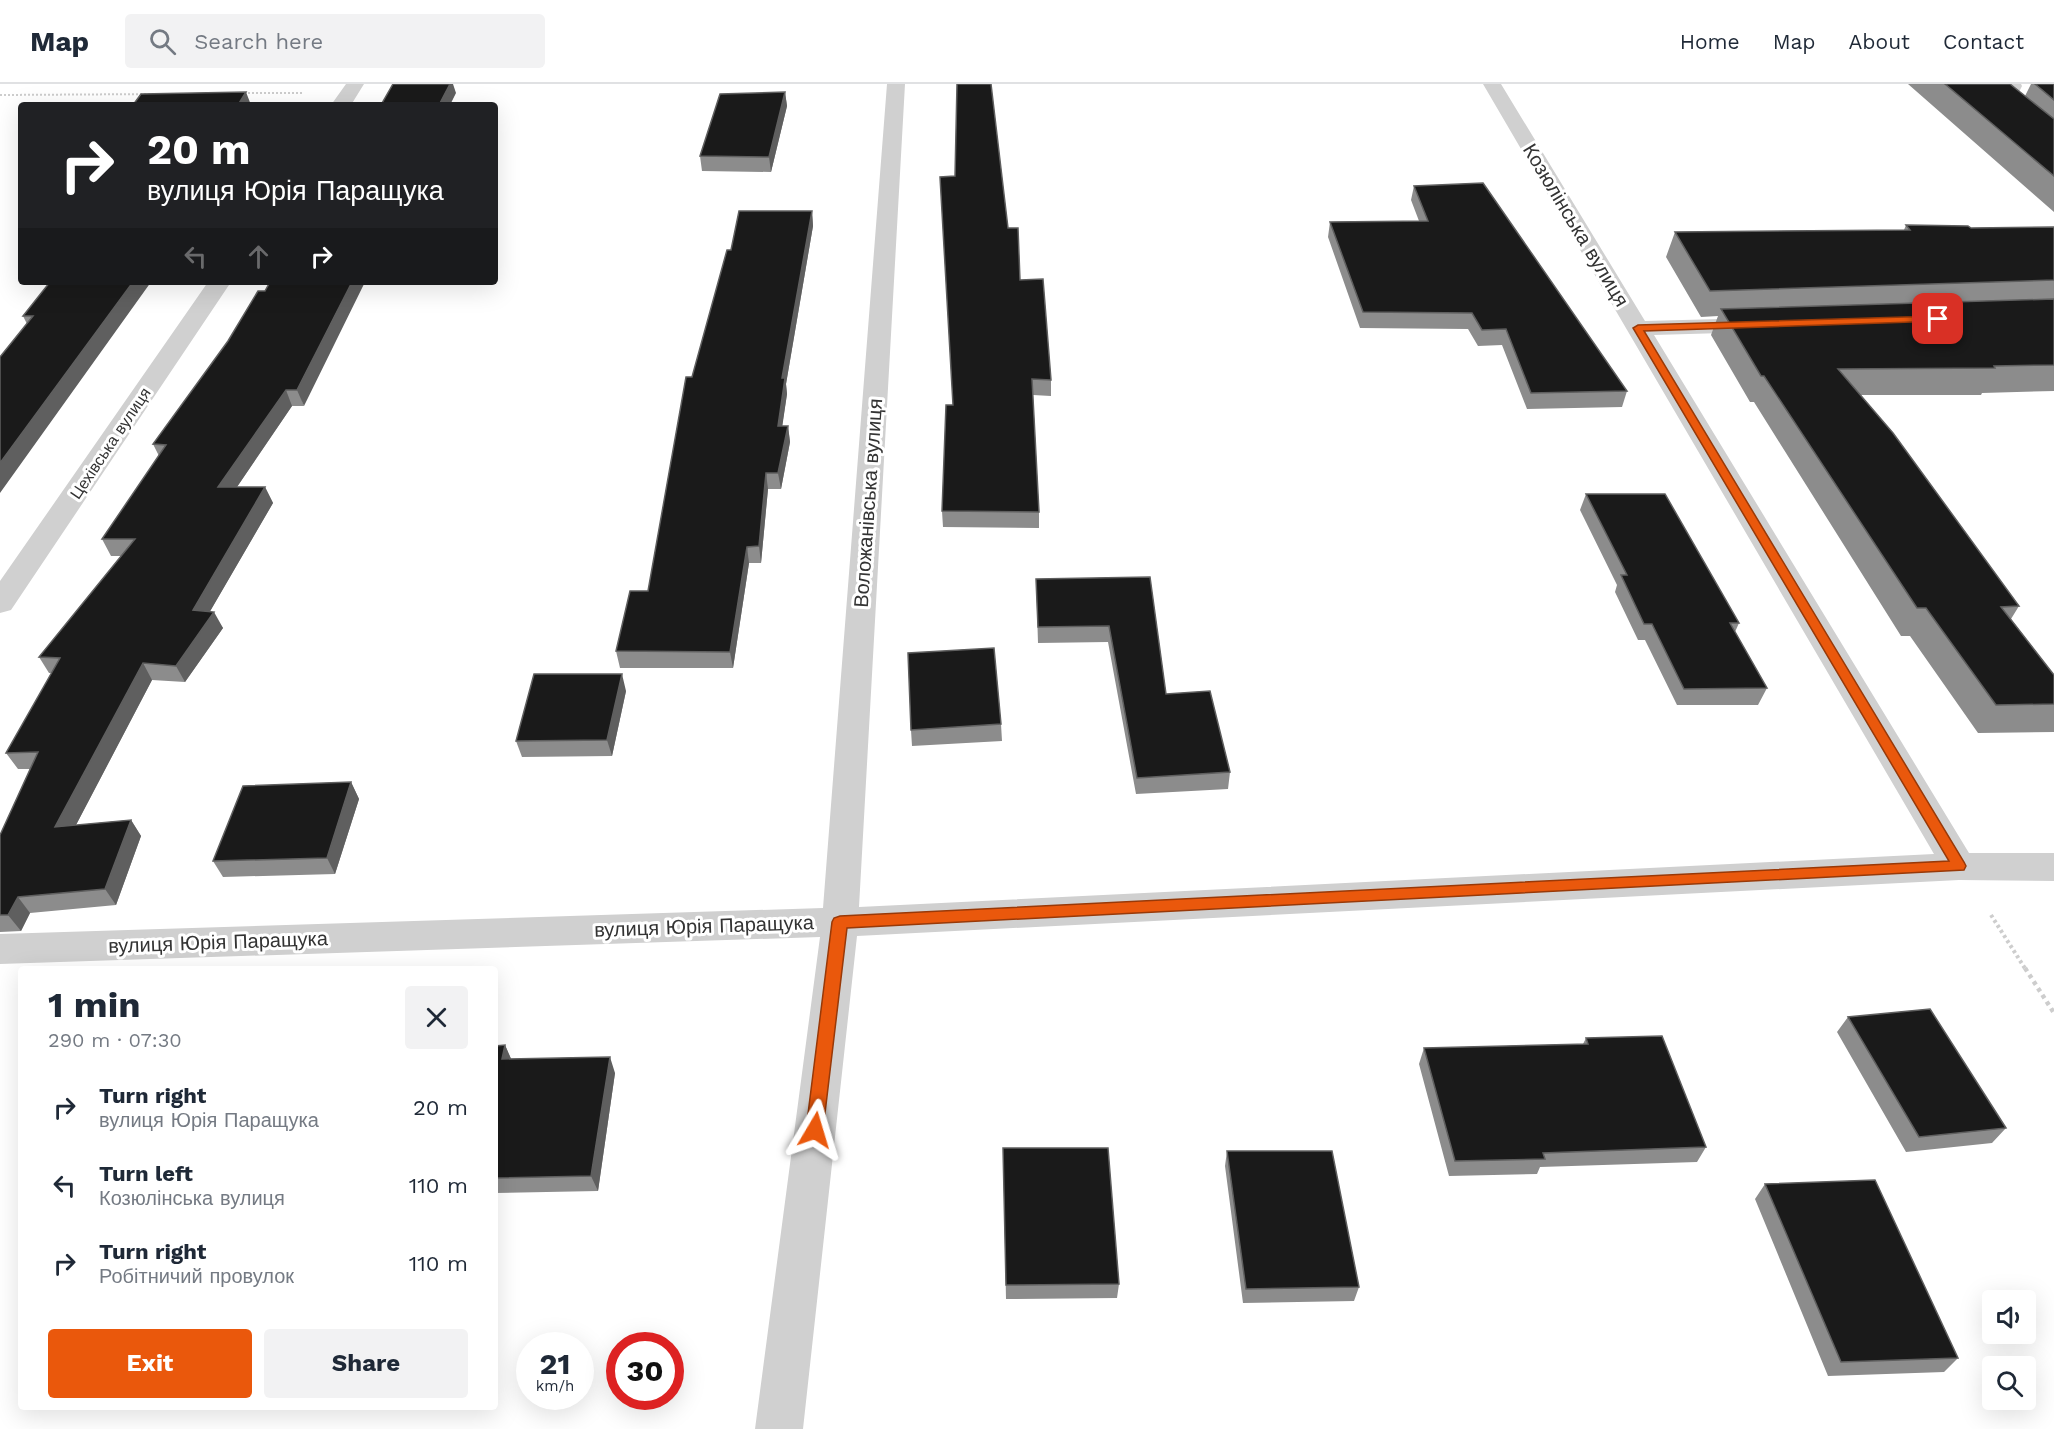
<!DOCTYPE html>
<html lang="en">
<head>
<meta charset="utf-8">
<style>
  body { margin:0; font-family:"Work Sans",sans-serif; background:#f2f2f3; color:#1f2937; height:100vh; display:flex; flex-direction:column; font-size:22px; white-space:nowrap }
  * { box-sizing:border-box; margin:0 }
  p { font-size:20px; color:#747a83 }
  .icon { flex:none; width:33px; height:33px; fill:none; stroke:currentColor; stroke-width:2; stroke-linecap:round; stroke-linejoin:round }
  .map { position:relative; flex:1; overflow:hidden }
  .panel { position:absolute; left:18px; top:882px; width:480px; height:444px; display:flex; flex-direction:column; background:#fff; border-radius:6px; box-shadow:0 6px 24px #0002 }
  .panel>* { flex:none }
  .hud { position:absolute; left:18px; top:18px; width:480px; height:183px; border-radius:6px; box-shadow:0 6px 24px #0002; background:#202124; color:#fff; overflow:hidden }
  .fabs { position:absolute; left:1982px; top:1206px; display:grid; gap:12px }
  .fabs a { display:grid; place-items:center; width:54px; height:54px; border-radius:6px; background:#fff; box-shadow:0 6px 24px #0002; font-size:30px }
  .speed { position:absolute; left:516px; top:1248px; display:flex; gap:12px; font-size:30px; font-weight:700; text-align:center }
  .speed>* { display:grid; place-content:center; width:78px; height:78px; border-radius:50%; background:#fff; box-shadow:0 6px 24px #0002; line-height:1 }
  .speed small { font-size:15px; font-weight:400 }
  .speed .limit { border:9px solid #d22; background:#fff; color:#111 }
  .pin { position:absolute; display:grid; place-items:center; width:51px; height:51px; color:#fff; margin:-26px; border-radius:12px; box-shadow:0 3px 9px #0006 }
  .me { position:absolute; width:66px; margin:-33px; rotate:7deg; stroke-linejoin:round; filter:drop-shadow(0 0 4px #0008) }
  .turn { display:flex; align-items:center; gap:21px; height:126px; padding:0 30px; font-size:27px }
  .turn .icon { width:78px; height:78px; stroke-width:2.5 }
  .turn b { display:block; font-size:42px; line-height:51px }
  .lanes { display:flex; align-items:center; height:57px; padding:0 30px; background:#0003; justify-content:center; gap:30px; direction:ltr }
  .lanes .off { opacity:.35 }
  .round { display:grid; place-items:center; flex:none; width:63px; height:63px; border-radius:6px; background:#f2f2f3 }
  .head { display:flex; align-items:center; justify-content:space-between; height:102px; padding:0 30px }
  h1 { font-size:36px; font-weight:700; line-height:45px }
  .cta { display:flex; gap:12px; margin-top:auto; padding:12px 30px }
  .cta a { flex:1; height:69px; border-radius:6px; background:#ea580c; color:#fff; font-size:24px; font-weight:700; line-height:69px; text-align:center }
  .cta a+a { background:#f2f2f3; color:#1f2937 }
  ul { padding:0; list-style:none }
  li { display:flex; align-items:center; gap:18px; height:78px; padding:0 30px }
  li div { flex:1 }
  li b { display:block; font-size:22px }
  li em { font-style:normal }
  header { display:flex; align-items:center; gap:36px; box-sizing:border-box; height:84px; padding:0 30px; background:#fff; border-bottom:2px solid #e0e1e3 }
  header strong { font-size:28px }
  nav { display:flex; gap:33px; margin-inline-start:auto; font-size:21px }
  .search { width:420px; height:54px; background:#f2f2f3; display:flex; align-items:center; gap:15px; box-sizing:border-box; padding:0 21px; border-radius:6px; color:#747a83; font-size:22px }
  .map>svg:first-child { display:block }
</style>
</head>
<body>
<header>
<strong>Map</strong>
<div class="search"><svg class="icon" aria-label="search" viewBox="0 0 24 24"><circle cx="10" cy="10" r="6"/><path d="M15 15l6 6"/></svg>Search here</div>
<nav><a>Home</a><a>Map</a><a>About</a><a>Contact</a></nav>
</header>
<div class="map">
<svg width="2054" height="1345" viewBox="0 0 2054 1345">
  <rect width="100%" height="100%" fill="#fff"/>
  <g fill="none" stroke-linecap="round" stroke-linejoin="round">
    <path stroke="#cdcdcd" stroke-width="2" stroke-dasharray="2 2" stroke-linecap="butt" d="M244 9H302
      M0 11 161 10"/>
    <path stroke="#cdcdcd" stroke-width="4" stroke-dasharray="3 3" stroke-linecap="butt" d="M1991 831 2026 886"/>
    <path stroke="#cdcdcd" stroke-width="4.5" stroke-dasharray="4 4" stroke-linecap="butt" d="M2025 884 2054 929"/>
    <path fill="#d0d0d0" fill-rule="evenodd" d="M2005 0H2021L2022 2 2014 18 2054 53V66L2049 64 2001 22 1999 19 2007 3Z"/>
    <path fill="#d0d0d0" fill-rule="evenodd" d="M346 0H364L351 21H331Z
      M887 0H905L859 823 1934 770 1483 0H1501L1645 237 1758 234 1766 236 1770 241 1766 246 1758 248 1654 251 1969 769H2054V797L1959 796 857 852 803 1345H755L820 853 0 880V850L823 824Z
      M208 198H231L11 526 0 529V497Z"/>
  </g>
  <path fill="#8c8c8c" d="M1908 0H2010L2025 12 2031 0H2054V128Z
    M785 8 787 22 771 88 702 87 700 72Z
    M1414 102 1627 307 1622 323 1527 325 1502 261 1478 262 1468 245 1360 244 1328 153 1330 138 1419 137 1411 116Z
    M812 127 813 142 786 300 787 310 782 342H788L790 358 781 405H768L761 479H749L733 584H620L616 567 648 507 692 293 731 166Z
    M1906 141 1971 144 2054 143V307L1982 309 1981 311H1861L2019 522 2011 535 2054 591V648L1978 649 1910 552H1901L1754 318H1750L1711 251 1718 232 1701 233 1666 173 1675 148 1904 146Z
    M1008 144 1020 196 1051 296V312L1033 311 1039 428V444L943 443 942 427 953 321Z
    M151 198 27 240 23 232Z
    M265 207 304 322H292L237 403H265L273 419 210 527 223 544 185 598 152 596 76 741 131 736 141 752 116 821 30 829 21 847 0 848V751L30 685H18L6 669 52 589H49L39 573 121 472H111L102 455 159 372 153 360Z
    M1586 410 1739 539 1735 548 1767 604 1758 621H1677L1645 556H1638L1615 508 1617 501 1580 426Z
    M1150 493 1166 610 1230 688 1228 705 1136 710 1108 558 1038 559 1036 495Z
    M626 607 612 672 522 673 516 657Z
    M1001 640 1002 657 912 662 911 646Z
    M351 698 359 715 335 790 223 793 213 777Z
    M1848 933 2006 1044 1992 1059 1906 1068 1837 948Z
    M1586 954 1706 1063 1697 1078 1540 1083 1537 1090 1449 1092 1419 980 1424 964 1583 960Z
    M505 961 511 975 615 989 598 1107 495 1109V962Z
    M1003 1064 1119 1200 1117 1214 1006 1215Z
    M1227 1067 1359 1203 1354 1217 1243 1219 1225 1082Z
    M1765 1100 1958 1274 1944 1288 1828 1292 1755 1115Z"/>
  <path fill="#5f5f5f" d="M450 0H453L456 9 450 21H439Z
    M246 8 251 21H238Z
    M785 8 787 22 771 88 769 73Z
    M812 127 813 142 786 300 787 310 780 358 778 342 782 294Z
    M133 198H151L0 409V379Z
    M352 198H365L304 322 297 306Z
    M286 306 292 322 226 419 218 403Z
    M788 342 790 358 781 405 778 389Z
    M766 389 768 405 761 479 759 462Z
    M265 403 273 419 201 543 193 526Z
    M747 463 749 479 733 584 730 568Z
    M214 528 223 544 185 598 176 582Z
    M143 579 152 596 66 760 55 743Z
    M622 590 626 607 612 672 607 656Z
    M351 698 359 715 335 790 327 774Z
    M131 736 141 752 116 821 105 805Z
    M18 813 30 829 21 847 8 831Z
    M505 961 512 977 502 975Z
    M610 973 615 989 598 1107 591 1092Z"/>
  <path fill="#1a1a1a" stroke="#5f5f5f" stroke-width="1.5" d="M393 0H450L439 21H381Z
    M957 0H991L1008 144H1018L1020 196 1043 195 1051 296 1032 295 1039 428 942 427 946 321H953L940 93 955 92Z
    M1945 0H2010L2054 35V92Z
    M2035 0H2054V16Z
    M246 8 238 21H133L141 10Z
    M785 8 769 73 700 72 720 10Z
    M1483 99 1627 307 1531 309 1506 245 1482 246 1472 229 1363 228 1330 138 1428 137 1414 102Z
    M739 127H812L782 294H785L778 342H788L778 389H766L759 462 747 463 730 568 616 567 630 507H648L686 293H692L727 166H731Z
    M1906 141 1968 142 1971 144 2054 143V196L1710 207 1675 148 1910 146Z
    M50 198H133L0 379V273L33 232H23Z
    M270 198H352L297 306H286L218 403H265L193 526 214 528 176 582 143 579 55 743 131 736 105 805 18 813 8 831H0V751L38 668 6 669 60 574 39 573 135 455H102L166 361 153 360 228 257 258 207H265Z
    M2054 215V281L1994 282 1995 284 1838 285 1893 349 2019 522 2001 523 2054 591V620L1996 621 1926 524H1917L1764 292H1761L1721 225Z
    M1586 410H1665L1739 539H1730L1767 604 1684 605 1652 540H1644L1621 491H1627Z
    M1150 493 1166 610 1210 607 1230 688 1137 694 1109 542 1038 543 1036 495Z
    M994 564 1001 640 911 646 908 569Z
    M534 590H622L607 656 516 657Z
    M351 698 327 774 213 777 243 702Z
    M1930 925 2006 1044 1919 1053 1848 933Z
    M1662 952 1706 1063 1543 1069 1545 1075 1455 1077 1424 964 1588 960 1586 954Z
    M505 961 502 975 610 973 591 1092 495 1094V962Z
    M1003 1064H1108L1119 1200 1006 1201Z
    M1227 1067H1332L1359 1203 1246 1205Z
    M1875 1096 1958 1274 1841 1278 1765 1100Z"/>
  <path fill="#ea580c" stroke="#983908" stroke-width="1.5" d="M1938 232 1943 235 1942 237 1644 247 1964 778 1966 782 1964 786 847 844 823 1046 821 1051 815 1053 809 1051 806 1046 832 838 834 834 840 832 1949 777 1633 244 1638 241Z"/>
  <g text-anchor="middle" stroke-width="6" stroke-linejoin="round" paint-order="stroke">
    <g font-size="16" fill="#333" stroke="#fff">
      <text transform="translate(110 359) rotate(-56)" y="6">Цехівська вулиця</text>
    </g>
    <g font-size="20" fill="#333" stroke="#fff">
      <text transform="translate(1576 141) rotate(59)" y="7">Козюлінська вулиця</text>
      <text transform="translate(868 419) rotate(-86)" y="7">Воложанівська вулиця</text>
      <text transform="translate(704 842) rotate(-2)" y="7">вулиця Юрія Паращука</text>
      <text transform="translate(218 858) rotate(-2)" y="7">вулиця Юрія Паращука</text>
    </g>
  </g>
</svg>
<div class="fabs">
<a><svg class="icon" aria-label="sound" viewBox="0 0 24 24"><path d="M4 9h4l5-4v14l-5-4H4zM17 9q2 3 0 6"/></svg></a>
<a><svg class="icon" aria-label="search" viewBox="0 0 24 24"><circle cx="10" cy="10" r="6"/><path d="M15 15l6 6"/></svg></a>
</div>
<div class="speed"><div>21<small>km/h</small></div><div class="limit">30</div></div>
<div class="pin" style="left:1938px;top:235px;background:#d93025"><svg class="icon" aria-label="arrive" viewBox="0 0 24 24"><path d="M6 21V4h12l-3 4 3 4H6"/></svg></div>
<svg class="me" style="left:815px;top:1046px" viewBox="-20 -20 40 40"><path d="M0-17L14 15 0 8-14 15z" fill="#ea580c" stroke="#fff" stroke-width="4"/></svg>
<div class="hud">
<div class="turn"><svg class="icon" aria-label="right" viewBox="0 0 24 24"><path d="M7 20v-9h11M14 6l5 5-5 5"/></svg><div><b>20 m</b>вулиця Юрія Паращука</div></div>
<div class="lanes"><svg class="icon off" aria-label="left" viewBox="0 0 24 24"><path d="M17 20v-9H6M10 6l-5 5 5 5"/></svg><svg class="icon off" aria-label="ahead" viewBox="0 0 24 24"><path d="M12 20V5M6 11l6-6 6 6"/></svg><svg class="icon" aria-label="right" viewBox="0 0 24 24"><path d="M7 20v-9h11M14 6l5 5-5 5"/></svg></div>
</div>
<section class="panel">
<div class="head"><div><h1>1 min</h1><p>290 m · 07:30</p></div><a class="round"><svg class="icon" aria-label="close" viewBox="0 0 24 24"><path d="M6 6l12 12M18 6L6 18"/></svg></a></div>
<ul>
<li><svg class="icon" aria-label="right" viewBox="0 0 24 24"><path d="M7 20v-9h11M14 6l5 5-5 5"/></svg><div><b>Turn right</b><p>вулиця Юрія Паращука</p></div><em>20 m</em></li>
<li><svg class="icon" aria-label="left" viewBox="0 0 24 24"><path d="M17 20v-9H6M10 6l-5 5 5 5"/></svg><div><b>Turn left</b><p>Козюлінська вулиця</p></div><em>110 m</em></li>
<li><svg class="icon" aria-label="right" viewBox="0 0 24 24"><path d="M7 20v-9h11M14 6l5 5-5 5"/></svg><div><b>Turn right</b><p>Робітничий провулок</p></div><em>110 m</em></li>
</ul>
<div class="cta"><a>Exit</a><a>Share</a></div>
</section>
</div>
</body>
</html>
